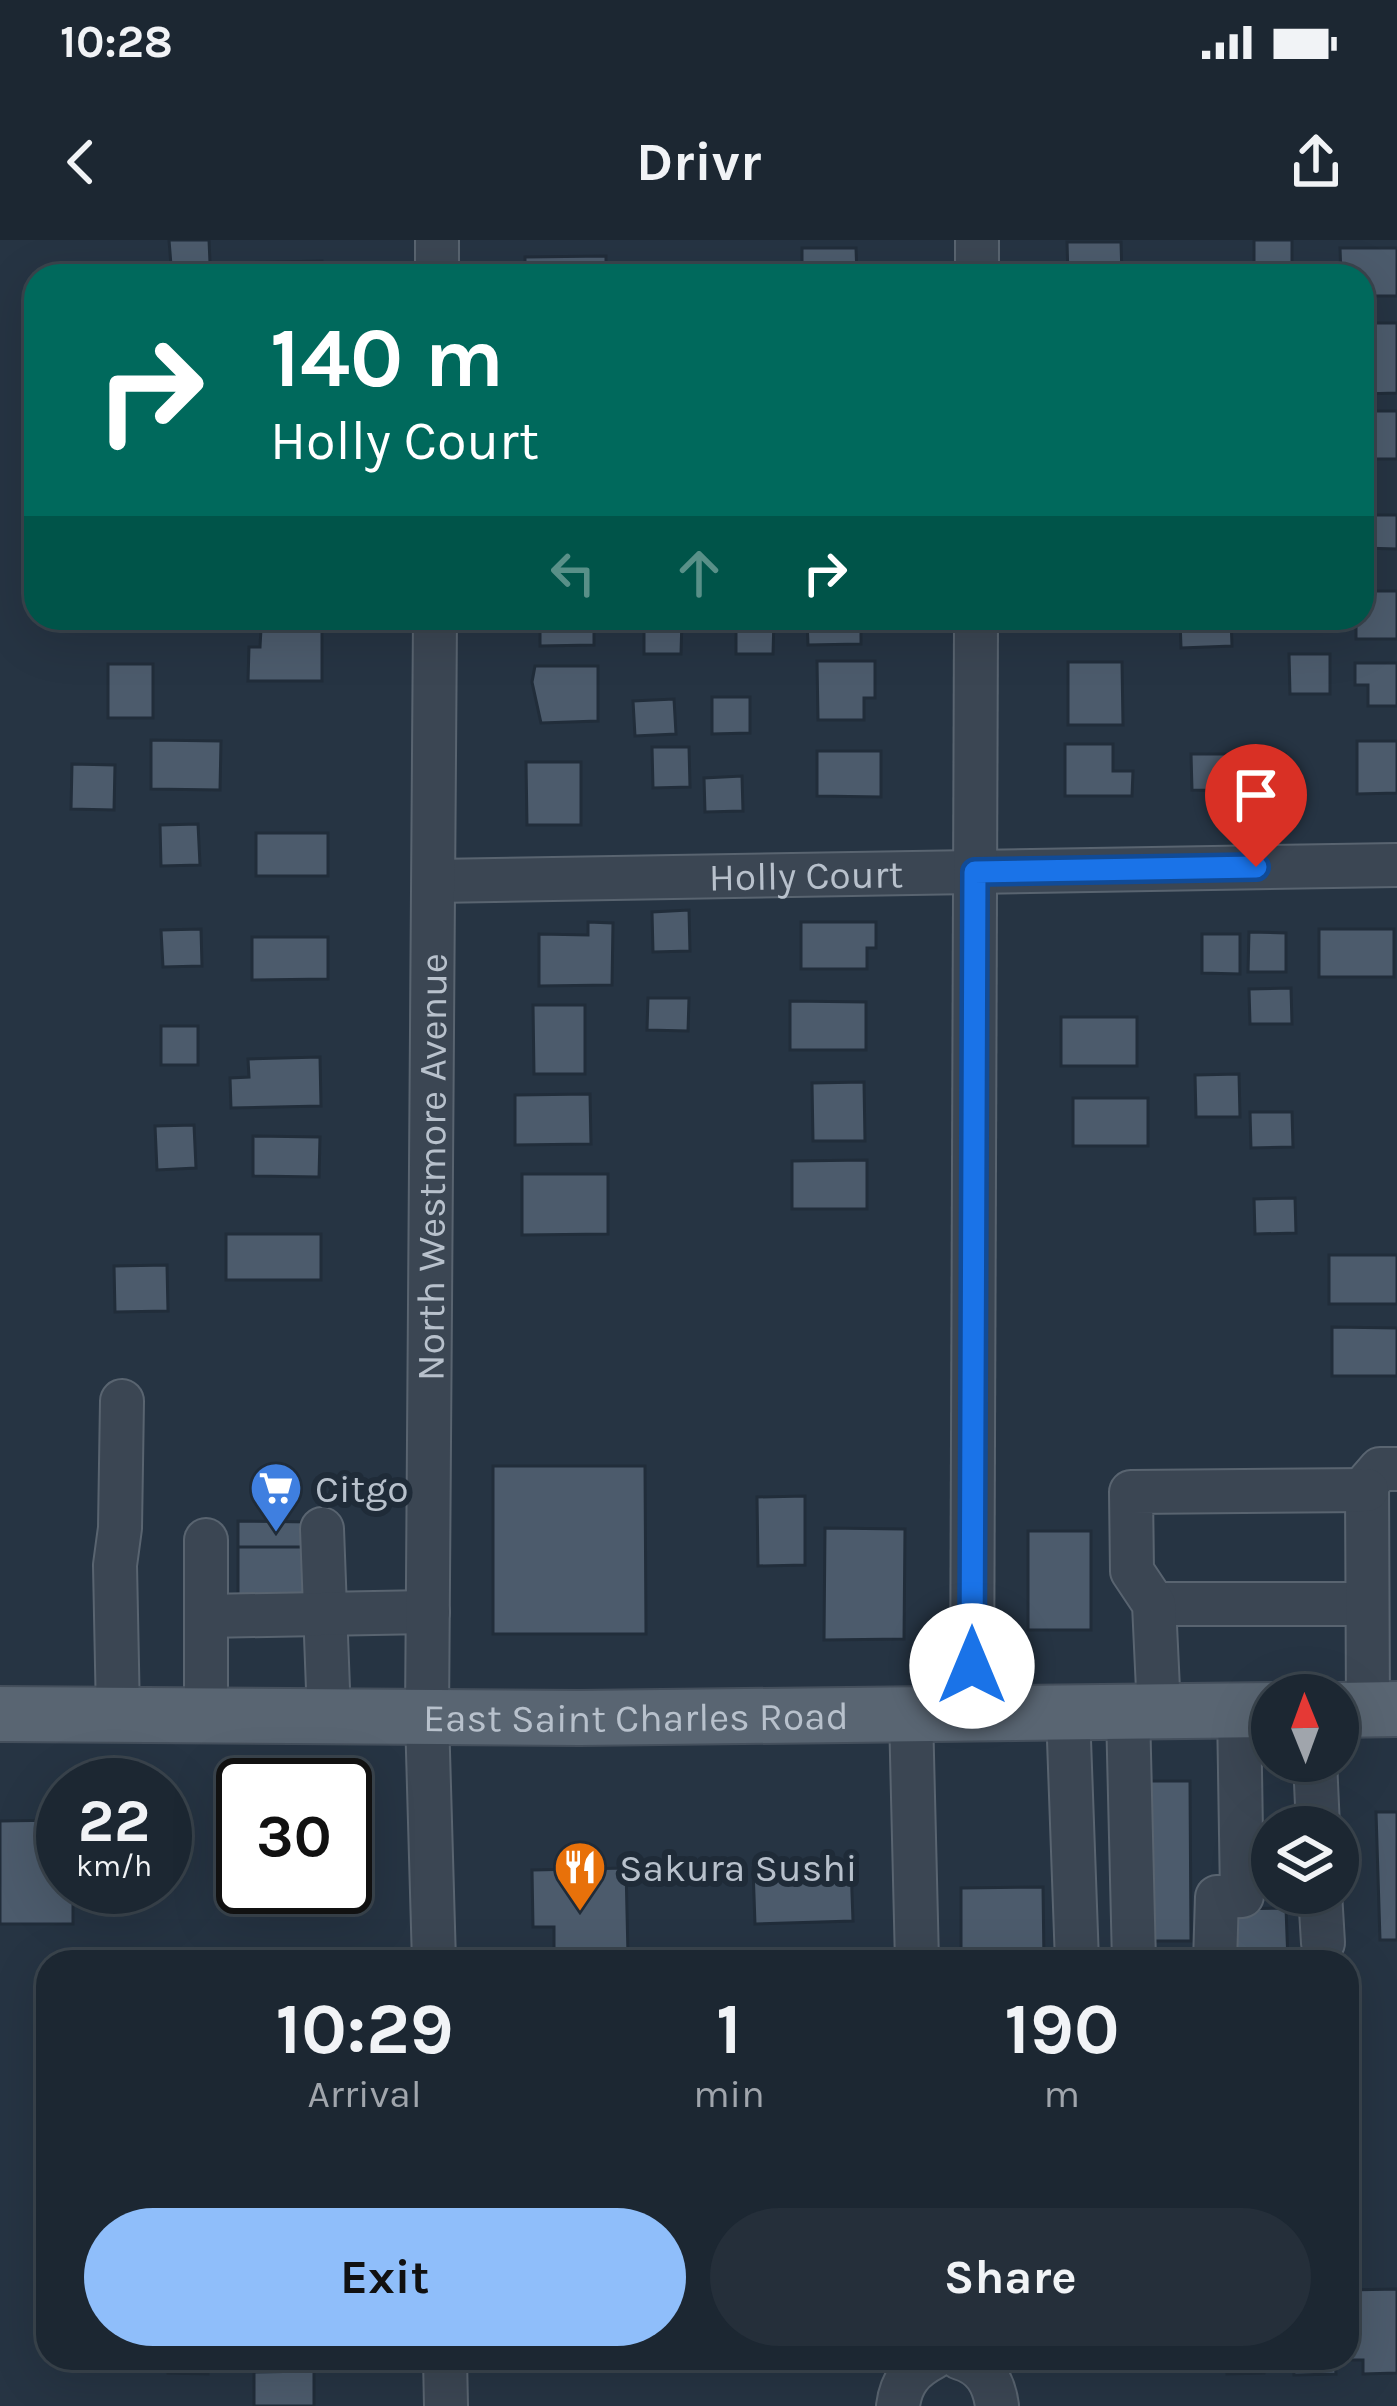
<!DOCTYPE html>
<html lang="en">
<head>
<meta charset="utf-8">
<style>
  body { margin:0; font-family:Karla,sans-serif; background:#252f3a; color:#f1f3f6; height:100vh; display:flex; flex-direction:column; font-size:45px; white-space:nowrap }
  * { box-sizing:border-box; margin:0 }
  p { font-size:39px; color:#a0a5ac }
  .icon { flex:none; width:66px; height:66px; fill:none; stroke:currentColor; stroke-width:2; stroke-linecap:round; stroke-linejoin:round }
  .map { position:relative; flex:1; overflow:hidden }
  .drawer { position:absolute; left:36px; top:1710px; width:1323px; height:420px; display:flex; flex-direction:column; background:#1c2732; border-radius:36px; box-shadow:0 12px 48px #0002,0 0 0 3px #3a444d }
  .drawer>* { flex:none }
  .guide { position:absolute; left:24px; top:24px; width:1350px; height:366px; border-radius:36px; box-shadow:0 12px 48px #0002,0 0 0 3px #3a444d; background:#00695c; color:#fff; overflow:hidden }
  .needle { width:78px; rotate:359deg }
  .tools { position:absolute; left:1251px; top:1434px; display:grid; gap:24px }
  .tools a { display:grid; place-items:center; width:108px; height:108px; border-radius:50%; background:#1c2732; box-shadow:0 12px 48px #0002,0 0 0 3px #3a444d; font-size:60px }
  .speed { position:absolute; left:36px; top:1518px; display:flex; gap:24px; font-size:60px; font-weight:700; text-align:center }
  .speed>* { display:grid; place-content:center; width:156px; height:156px; border-radius:50%; background:#1c2732; box-shadow:0 12px 48px #0002,0 0 0 3px #3a444d; line-height:1 }
  .speed small { font-size:30px; font-weight:400 }
  .speed .limit { border:6px solid #111; border-radius:18px; background:#fff; color:#111 }
  .pin { position:absolute; display:grid; place-items:center; width:102px; height:102px; color:#fff; margin:-123px -51px; border-radius:50% 50% 50% 0; rotate:-45deg; box-shadow:0 0 12px #0007 }
  .pin .icon { rotate:45deg }
  .me { position:absolute; width:132px; margin:-66px; rotate:0deg; stroke-linejoin:round; filter:drop-shadow(0 0 9px #0008) }
  .turn { display:flex; align-items:center; gap:42px; height:252px; padding:0 48px; font-size:54px }
  .turn .icon { width:156px; height:156px; stroke-width:2.5 }
  .turn b { display:block; font-size:84px; line-height:102px }
  .lanes { display:flex; align-items:center; height:114px; padding:0 48px; background:#0003; justify-content:center; gap:60px; direction:ltr }
  .lanes .off { opacity:.35 }
  .eta { display:flex; justify-content:space-evenly; align-items:center; height:204px; text-align:center }
  .eta b { font-size:72px; font-weight:700; line-height:84px }
  .primary-button { display:flex; gap:24px; margin-top:auto; padding:24px 48px }
  .primary-button a { flex:1; height:138px; border-radius:72px; background:#8fbefa; color:#111; font-size:48px; font-weight:700; line-height:138px; text-align:center }
  .primary-button a+a { background:#252f3a; color:#f1f3f6 }
  .status { display:flex; justify-content:space-between; align-items:center; height:84px; padding:0 60px; background:#1c2732; direction:ltr }
  .status svg { height:33px; fill:currentColor }
  header { display:flex; justify-content:space-between; align-items:center; height:156px; padding:0 48px; background:#1c2732; font-size:54px; font-weight:700 }
  .map>svg:first-child { display:block }
</style>
</head>
<body>
<div class="status"><b>10:28</b><svg viewBox="0 0 49 12"><path d="M0 12V9h3v3zM5 12V6h3v6zM10 12V3h3v9zM15 12V0h3v12zM26 1h20v11H26zM47 4h2v5h-2z"/></svg></div>
<header><svg class="icon" aria-label="back" viewBox="0 0 24 24"><path d="M15 5l-7 7 7 7"/></svg>Drivr<svg class="icon" aria-label="share" viewBox="0 0 24 24"><path d="M12 15V3M7 8l5-5 5 5M5 13v7h14v-7"/></svg></header>
<div class="map">
<svg width="1397" height="2166" viewBox="0 0 1397 2166">
  <rect width="100%" height="100%" fill="#263443"/>
  <path fill="#4c5b6c" stroke="#212d3a" stroke-width="3" d="M169 0H209L210 23 171 25Z
    M1254 0H1292V33H1254Z
    M1067 2H1121L1122 36H1068Z
    M802 8H856L857 36H802Z
    M1340 8H1397V56H1362V36H1341Z
    M606 16V36H525V17Z
    M322 21 323 36H238V23Z
    M1362 83H1397V153L1362 154Z
    M1362 171H1397V219H1362Z
    M1362 275H1397V309L1362 308Z
    M1362 351H1397V399H1356V378H1362Z
    M540 378H594V405L540 406Z
    M644 378H682L681 414H644Z
    M736 378H774L773 414H736Z
    M807 378H861V404L808 405Z
    M1045 378H1120V391H1059V387L1045 386Z
    M1180 378H1231L1232 406 1181 408Z
    M261 389H322V441H248L249 407H260Z
    M1289 414H1330V454H1290Z
    M817 421H875V458H864V480H818Z
    M1068 422H1122L1123 485H1068Z
    M1355 423H1397V466H1368V445H1355Z
    M108 424H153V478H108Z
    M535 426H598V481L541 483 532 442Z
    M712 457H750V493L712 494Z
    M674 459 676 494 635 496 633 461Z
    M151 500 221 501 220 550 151 549Z
    M1357 501H1397V553L1357 554Z
    M1065 504H1113V531H1133L1132 556H1065Z
    M652 507H689L690 547 653 548Z
    M817 511H881V557L817 556Z
    M1191 514H1238V551L1192 550Z
    M1285 514 1286 552 1248 553V515Z
    M526 522H581V585H527Z
    M72 524 115 525 114 570 71 569Z
    M742 536 743 571 705 572 704 538Z
    M198 584 200 625 161 626 160 585Z
    M256 593H328V636H256Z
    M689 670 690 711 653 712 652 672Z
    M588 682 613 683 612 745 539 746V694L588 695Z
    M801 682H876V708H867V729H801Z
    M201 689 202 726 163 727 161 690Z
    M1319 689H1394V737H1319Z
    M1249 692 1286 693V732H1248Z
    M1202 694H1240V734L1202 733Z
    M252 697H328V739L252 740Z
    M1291 748 1292 784H1250L1249 749Z
    M648 758H689L688 791 647 790Z
    M790 761 866 762V810H790Z
    M533 765H585V834H534Z
    M1061 777H1137V826H1061Z
    M161 786H198V825H161Z
    M320 817 321 866 231 868 230 838 249 837 248 819Z
    M1239 834 1240 877H1196L1195 835Z
    M864 842 865 901H813L812 843Z
    M590 854 591 904 515 905V855Z
    M1073 858H1148V906H1073Z
    M1250 872H1292L1293 907 1251 908Z
    M194 885 196 928 157 930 155 886Z
    M253 896 320 897 319 937 253 936Z
    M867 920V969H792V921Z
    M522 934H608V994L522 995Z
    M1295 958 1296 993 1255 994 1254 959Z
    M226 994H321V1040H226Z
    M1329 1015H1397V1064H1329Z
    M167 1025 168 1071 115 1072 114 1026Z
    M1332 1087 1397 1088V1136H1332Z
    M493 1226H645L646 1394H493Z
    M805 1256V1325L758 1326 757 1257Z
    M238 1281 314 1282V1307H238Z
    M825 1288 905 1289 904 1399 824 1400Z
    M1028 1291H1091V1390H1028Z
    M238 1307H314V1364L238 1365Z
    M1142 1541H1190L1191 1701H1143Z
    M1376 1572H1397V1700H1380Z
    M63 1580V1647H73V1684H0V1581Z
    M851 1625 853 1681 755 1684 753 1628Z
    M626 1628 628 1715 554 1717V1687H533L532 1630Z
    M1043 1647 1044 1722H961V1648Z
    M1286 1668 1288 1722H1232L1231 1669Z
    M1397 2049V2133L1363 2134V2120H1335L1336 2134 1294 2135 1293 2119H1264V2133L1227 2134 1226 2118H1347V2050Z
    M168 2118H208V2134L168 2133Z
    M314 2131V2166H254V2132Z"/>
  <g fill="none" stroke-linecap="round" stroke-linejoin="round">
    <g stroke="#596470" stroke-width="46">
      <g id="minor">
        <path d="M437 36V0"/>
        <path d="M977 36V0"/>
        <path id="s1" d="M434 641 1397 625"/>
        <path d="M322 1289 329 1476"/>
        <path d="M1154 1364H1367"/>
        <path d="M206 1376 428 1372"/>
        <path d="M1368 1469 1367 1244 1380 1229H1397"/>
        <path d="M1159 1471 1154 1364 1132 1331 1131 1252 1367 1250"/>
        <path d="M1068 1472 1077 1722"/>
        <path d="M1128 1472 1134 1722"/>
        <path d="M972 1473 976 378"/>
        <path d="M911 1474 917 1722"/>
        <path d="M118 1475 115 1325 120 1288 122 1161"/>
        <path d="M206 1475V1300"/>
        <path d="M1315 1521 1318 1587"/>
        <path d="M1320 1653 1323 1703"/>
        <path id="s2" d="M434 1722 427 1477 435 378"/>
        <path d="M1215 1722 1217 1657 1242 1656 1239 1470"/>
        <path d="M445 2118 446 2166"/>
        <path d="M960 2118C984 2125 994 2143 997 2166"/>
        <path d="M898 2166C901 2142 912 2129 933 2118"/>
      </g>
    </g>
    <g stroke="#444f5c" stroke-width="58">
      <g id="major">
        <path d="M1338 1470 1397 1469"/>
        <path id="s3" d="M0 1474 580 1478 1272 1470"/>
      </g>
    </g>
    <use href="#minor" stroke="#3b4653" stroke-width="42"/>
    <use href="#major" stroke="#596572" stroke-width="54"/>
  </g>
  <g fill="none" stroke-linecap="round" stroke-linejoin="round">
    <g stroke="#114b97" stroke-width="30">
      <path id="route" d="M972 1426 975 632 1256 627"/>
    </g>
    <use href="#route" stroke="#1a73e8" stroke-width="21"/>
  </g>
  <defs>
    <g id="supermarket-pin" transform="scale(2.7)"><path d="M0 17L-7.5 6A9.5 9.5 0 1 1 7.5 6Z" fill="#3f7fe0" stroke="#1f2b38"/><path d="M-6-5.5h2.5l.6 2H6L4.5 2H-2.5L-4.4-4H-6ZM-1.5 3.2a1.3 1.3 0 1 0 .1 0ZM3 3.2a1.3 1.3 0 1 0 .1 0Z" fill="#fff"/></g>
    <g id="restaurant-pin" transform="scale(2.7)"><path d="M0 17L-7.5 6A9.5 9.5 0 1 1 7.5 6Z" fill="#e8710a" stroke="#1f2b38"/><path d="M-5-6h1v4h1v-4h1v4h1v-4h1v5L-1.5 .5V6h-2V.5L-5-1ZM5-6V6H3V1.5H1.5Q1.5-4 5-6Z" fill="#fff"/></g>
  </defs>
  <g fill-rule="evenodd">
    <use href="#supermarket-pin" x="276" y="1248"/>
    <use href="#restaurant-pin" x="580" y="1627"/>
  </g>
  <g text-anchor="middle" stroke-width="12" stroke-linejoin="round" paint-order="stroke">
    <g font-size="39" fill="#b8c1cc" stroke="#1f2b38">
      <text dy="14" stroke="none"><textPath href="#s1" startOffset="372">Holly Court</textPath></text>
      <text dy="14" stroke="none"><textPath href="#s2" startOffset="795">North Westmore Avenue</textPath></text>
      <text dy="14" stroke="none"><textPath href="#s3" startOffset="636">East Saint Charles Road</textPath></text>
    </g>
    <g font-size="39" fill="#b8c1cc" stroke="#1f2b38" text-anchor="start">
      <text x="315" y="1262">Citgo</text>
      <text x="619" y="1641">Sakura Sushi</text>
    </g>
  </g>
</svg>
<div class="tools">
<a><svg class="needle" viewBox="-14 -14 28 28"><path d="M0-13l5 13h-10z" fill="#e53935"/><path d="M0 13l5-13h-10z" fill="#a0a5ac"/></svg></a>
<a><svg class="icon" aria-label="layers" viewBox="0 0 24 24"><path d="M12 4l9 5-9 5-9-5zM3 14l9 5 9-5"/></svg></a>
</div>
<div class="speed"><div>22<small>km/h</small></div><div class="limit">30</div></div>
<div class="pin" style="left:1256px;top:627px;background:#d93025"><svg class="icon" aria-label="arrive" viewBox="0 0 24 24"><path d="M6 21V4h12l-3 4 3 4H6"/></svg></div>
<svg class="me" style="left:972px;top:1426px" viewBox="-20 -20 40 40"><circle r="19" fill="#fff"/><path d="M0-13L10 11 0 6-10 11z" fill="#1a73e8"/></svg>
<div class="guide">
<div class="turn"><svg class="icon" aria-label="right" viewBox="0 0 24 24"><path d="M7 20v-9h11M14 6l5 5-5 5"/></svg><div><b>140 m</b>Holly Court</div></div>
<div class="lanes"><svg class="icon off" aria-label="left" viewBox="0 0 24 24"><path d="M17 20v-9H6M10 6l-5 5 5 5"/></svg><svg class="icon off" aria-label="ahead" viewBox="0 0 24 24"><path d="M12 20V5M6 11l6-6 6 6"/></svg><svg class="icon" aria-label="right" viewBox="0 0 24 24"><path d="M7 20v-9h11M14 6l5 5-5 5"/></svg></div>
</div>
<section class="drawer">
<div class="eta">
<div><b>10:29</b><p>Arrival</p></div>
<div><b>1</b><p>min</p></div>
<div><b>190</b><p>m</p></div>
</div>
<div class="primary-button"><a>Exit</a><a>Share</a></div>
</section>
</div>
</body>
</html>
